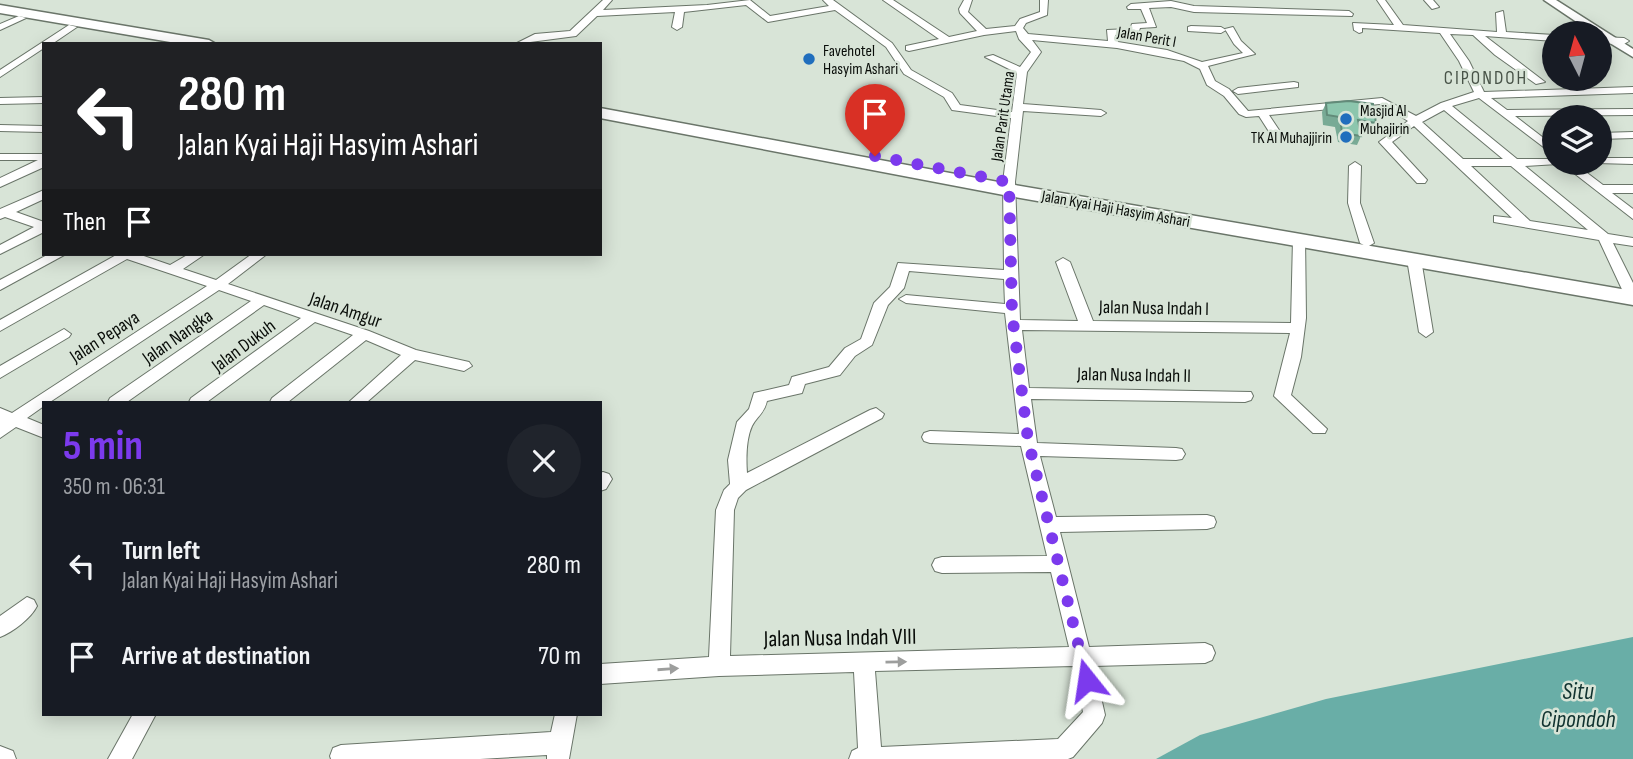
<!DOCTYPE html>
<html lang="en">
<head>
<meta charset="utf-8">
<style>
  body { margin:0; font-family:"Sofia Sans Condensed",sans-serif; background:#20242c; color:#f1f3f6; height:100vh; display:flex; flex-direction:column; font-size:26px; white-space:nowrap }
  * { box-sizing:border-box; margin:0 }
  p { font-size:23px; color:#9ea1a6 }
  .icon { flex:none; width:38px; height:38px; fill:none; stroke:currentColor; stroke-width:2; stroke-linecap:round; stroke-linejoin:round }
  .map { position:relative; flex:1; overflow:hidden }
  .drawer { position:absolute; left:42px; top:401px; width:560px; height:315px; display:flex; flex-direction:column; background:#171b24; border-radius:0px; box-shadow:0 4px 18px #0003 }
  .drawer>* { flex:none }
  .hud { position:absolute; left:42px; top:42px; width:560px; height:214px; border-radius:0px; box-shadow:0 4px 18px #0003; background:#202124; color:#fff; overflow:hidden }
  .needle { width:46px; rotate:354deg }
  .fabs { position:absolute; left:1542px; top:21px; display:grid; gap:14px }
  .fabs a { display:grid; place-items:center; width:70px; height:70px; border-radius:50%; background:#171b24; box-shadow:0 4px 18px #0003; font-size:35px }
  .pin { position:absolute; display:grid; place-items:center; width:60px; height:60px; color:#fff; margin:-72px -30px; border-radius:50% 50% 50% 0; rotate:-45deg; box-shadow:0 0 7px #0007 }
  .pin .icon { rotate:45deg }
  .me { position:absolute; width:77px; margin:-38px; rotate:345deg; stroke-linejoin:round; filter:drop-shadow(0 0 5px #0008) }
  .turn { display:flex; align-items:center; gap:24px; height:147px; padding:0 21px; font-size:32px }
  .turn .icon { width:91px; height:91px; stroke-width:2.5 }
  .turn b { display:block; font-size:49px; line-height:60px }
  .then { display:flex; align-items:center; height:66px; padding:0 21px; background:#0003; gap:14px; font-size:26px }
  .round { display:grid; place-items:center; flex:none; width:74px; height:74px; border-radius:37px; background:#20242c }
  .head { display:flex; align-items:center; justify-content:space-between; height:119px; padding:0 21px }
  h1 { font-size:42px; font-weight:700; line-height:52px; color:#7c3aed }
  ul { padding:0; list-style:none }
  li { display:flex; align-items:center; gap:21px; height:91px; padding:0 21px }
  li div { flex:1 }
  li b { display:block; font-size:26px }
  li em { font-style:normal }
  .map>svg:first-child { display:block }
</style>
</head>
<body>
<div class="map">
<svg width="1633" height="759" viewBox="0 0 1633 759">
  <rect width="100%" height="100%" fill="#d8e4d7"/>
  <path fill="#69aea7" d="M1633 637V759H1156L1200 735 1326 699Z"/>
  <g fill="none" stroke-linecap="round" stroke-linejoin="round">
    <g stroke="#6a7569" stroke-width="2">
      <path id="minor" d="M603 0H612L603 10 707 5 750 0 770 16 829 6 823 0H833L892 43 911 70 952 93 960 105 1012 112 1017 73 985 57 993 55 1020 67 1031 52 1019 39 1016 31 984 35 909 51 906 50V46L939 39 883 0H893L949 37 977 31 960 13 959 9 964 0H972L968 12 986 29 1015 26 1020 19 1040 12V0H1048L1047 15 1026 23 1023 28 1028 34 1108 41 1107 30 1130 29 1132 24 1147 23 1141 9H1128L1127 7 1131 4 1171 1 1194 6 1349 11 1353 14 1352 16 1194 12 1171 7 1149 8 1156 27 1140 28 1138 34 1115 35 1118 42 1167 50 1202 62 1243 53 1234 44 1225 29 1233 27 1241 41 1255 54 1208 66 1215 81 1229 89 1248 111 1382 98 1416 116 1441 103 1474 92 1459 61 1440 33 1362 28V32L1359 33 1354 30 1353 23 1394 25 1377 0H1385L1403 25 1497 32 1496 13 1503 11 1506 32 1554 35V41L1485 36 1545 82 1536 84 1495 55 1473 35 1450 34 1469 61 1484 92 1633 87V93L1491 98 1507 110 1633 109V115L1515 116 1554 146V155L1479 98 1452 106 1517 159H1554V163H1559L1558 164 1525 166 1608 234 1633 238V246L1613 243 1633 283V302L1626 298 1599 240 1494 222V216L1512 218 1414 126 1392 142 1427 180 1425 183H1417L1379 142 1408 121 1380 104 1269 115 1285 139 1279 142 1275 141 1259 116 1246 117 1239 114 1224 96 1207 85 1200 69 1184 61 1117 48 1032 40 1041 52 1027 72 1023 104 1101 110 1106 113 1101 116 1023 111 1015 182 1020 320 1078 321 1056 262 1063 258 1070 262 1093 321 1291 323 1293 239 1295 236H1305L1306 318 1301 357 1291 395 1327 429 1325 433H1313L1274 396 1290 333 1022 330 1029 388 1251 392 1253 396 1251 400 1245 402 1031 399 1037 443 1176 448 1182 449 1185 454 1182 459 1176 460 1040 456 1056 517 1207 515 1214 517 1216 522 1214 527 1207 529 1060 532 1089 647 1205 643 1212 646 1215 653 1212 660 1205 663 1094 666 1105 715 1102 723 1073 757 1068 759H849L852 751 858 748 854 672 719 676 600 684V664L709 657 716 510 724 490 730 484 728 460 737 422 749 409 754 393 789 385 792 377 829 367 845 348 861 339 874 303 890 287 898 263 1004 270 1003 182 1011 118 952 110 944 97 904 74 886 47 835 10 768 22 746 5 684 12 682 27 677 30 672 27 675 12 597 16 576 36 515 44 535 34 570 31ZM1444 110 1503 159H1463L1422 122ZM1471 166H1511L1588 230 1530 221ZM909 271 1004 279 1005 304 906 295 899 299 906 303 1005 313 1019 434 930 431 924 433 922 437 924 441 930 443 1021 446 1047 556 942 557 935 559 932 565 935 571 942 573 1051 572 1069 647 730 656 734 510 738 498 746 490 882 418 884 414 876 408 870 410 747 473C746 459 746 439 752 426 757 416 764 414 767 401L802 393 805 384 840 375 855 356 872 345 888 305 904 288ZM1073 666 1083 712 1058 739 881 747 875 671Z
        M1424 0H1433L1439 7 1432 9Z
        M19 16 26 18 0 30V24Z
        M69 25 77 27 52 44H44V48L0 77V70Z
        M1191 26 1221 27 1226 30 1221 33 1188 31V27Z
        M1600 37 1624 38 1629 41 1624 44 1600 43Z
        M1294 82 1298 83V87L1238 94 1233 91 1238 88Z
        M44 97V103L0 104V98Z
        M0 125 44 126V132L0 131Z
        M1633 132V138L1600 139V133Z
        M0 154H44V167L0 187V178L38 160H0Z
        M1600 158H1633V164L1596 163H1600Z
        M1355 162 1361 166 1360 203 1374 243 1367 247 1360 243 1348 203 1349 166Z
        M1561 163H1574L1603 185H1633V193H1612L1633 209V219Z
        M44 190V199L16 212 44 222V232L0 254V245L34 227 5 217 0 219V209Z
        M49 254H66L0 290V280Z
        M118 254H138L170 265 189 254H205L183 269 216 280 252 254H267L228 284 369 331 416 350 469 362 472 366 464 371 415 360 367 402H349L401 355 366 340 288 402H270L272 398 353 335 315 322 207 402H189L191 398 301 318 264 305 127 402H108L110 398 251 301 219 290 50 402H44V406L27 418 44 425V438L16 427 0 438V408L12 413 207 286 127 259 0 331V320Z
        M1414 255 1421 259 1433 332 1426 337 1419 332 1407 259Z
        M64 329 71 334 69 337 0 378V366Z
        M603 472 609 474 612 479 606 489 600 491V473Z
        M27 597 34 600 37 606C31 618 13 632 0 637V616Z
        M133 714H156L132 759H108Z
        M555 714H577L569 759H547V755L480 759H331L330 756 333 748 341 745 551 732Z
        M0 746 13 751 16 759H0Z"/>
    </g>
    <g stroke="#6a7569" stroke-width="3">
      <path id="tertiary" d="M1544 0H1556L1633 49V57L1600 37V33H1593Z"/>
    </g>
    <g stroke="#6a7569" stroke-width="3">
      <path id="primary" d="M0 5 209 40 216 44H182L0 13Z
        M600 108 1009 184 1633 291V305L1009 196 600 118Z"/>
    </g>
    <use href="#minor" fill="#fff" fill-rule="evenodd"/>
    <use href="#tertiary" fill="#fff" fill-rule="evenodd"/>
    <use href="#primary" fill="#fff" fill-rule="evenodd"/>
  </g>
  <path fill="#78aa95" d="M1326 103 1376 123 1371 132 1360 130 1361 136 1357 145 1338 142 1335 127 1323 125 1322 112Z"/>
  <path fill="#8cc6ad" stroke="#628b79" stroke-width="2" d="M1349 101 1373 104 1376 123 1358 120 1361 136 1342 133 1340 117 1327 115 1326 103Z"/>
  <defs><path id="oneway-solid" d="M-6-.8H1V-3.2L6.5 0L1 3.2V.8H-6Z" transform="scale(1.75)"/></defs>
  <g fill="#9d9e9d">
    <use href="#oneway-solid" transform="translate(896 662) rotate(-1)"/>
    <use href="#oneway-solid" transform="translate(668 669) rotate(-4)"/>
  </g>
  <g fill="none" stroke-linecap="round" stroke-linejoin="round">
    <path stroke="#7c3aed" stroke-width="12" stroke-dasharray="0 21.6" d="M875 156 1009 182 1012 313 1028 440 1087 680"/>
  </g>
  <g fill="#206ebd" stroke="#d8e4d7" stroke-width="2.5">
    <circle cx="809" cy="59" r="7"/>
    <circle cx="1346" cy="119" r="7"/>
    <circle cx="1346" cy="137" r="7"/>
  </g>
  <g text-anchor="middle" stroke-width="5" stroke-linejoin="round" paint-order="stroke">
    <g font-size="16" fill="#090d09" stroke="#d8e4d7">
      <text transform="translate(1147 36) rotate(10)" y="6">Jalan Perit I</text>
      <text transform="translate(1002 116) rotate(-82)" y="6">Jalan Parit Utama</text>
      <text transform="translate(1116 208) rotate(10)" y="6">Jalan Kyai Haji Hasyim Ashari</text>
    </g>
    <g font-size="16" fill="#090d09" stroke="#d8e4d7" text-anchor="start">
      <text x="823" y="56">Favehotel<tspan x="823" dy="18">Hasyim Ashari</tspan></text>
      <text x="1360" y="116">Masjid Al<tspan x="1360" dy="18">Muhajirin</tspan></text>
      <text x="1332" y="143" text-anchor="end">TK Al Muhajjirin</text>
    </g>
    <g font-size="19" letter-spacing="2" fill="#485348" stroke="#d8e4d7">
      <text x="1486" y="84">CIPONDOH</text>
    </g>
    <g font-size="19" fill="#090d09" stroke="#d8e4d7">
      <text transform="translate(1154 307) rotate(1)" y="7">Jalan Nusa Indah I</text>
      <text transform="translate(346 309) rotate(19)" y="7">Jalan Amgur</text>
      <text transform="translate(104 336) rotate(-33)" y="7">Jalan Pepaya</text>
      <text transform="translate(177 336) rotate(-35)" y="7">Jalan Nangka</text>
      <text transform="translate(243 345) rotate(-37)" y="7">Jalan Dukuh</text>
      <text transform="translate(1134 374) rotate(1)" y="7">Jalan Nusa Indah II</text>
    </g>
    <g font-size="23" fill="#090d09" stroke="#d8e4d7">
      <text transform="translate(840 637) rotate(-1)" y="8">Jalan Nusa Indah VIII</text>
    </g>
    <g font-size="24" font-style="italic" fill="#10322f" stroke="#d8e4d7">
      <text x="1578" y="699">Situ<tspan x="1578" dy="28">Cipondoh</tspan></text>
    </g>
  </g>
</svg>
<div class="fabs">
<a><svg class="needle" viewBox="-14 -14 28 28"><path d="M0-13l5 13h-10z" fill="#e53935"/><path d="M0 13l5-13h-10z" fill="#9ea1a6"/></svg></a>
<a><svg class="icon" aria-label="layers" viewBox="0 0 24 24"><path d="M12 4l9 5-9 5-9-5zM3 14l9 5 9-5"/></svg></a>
</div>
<div class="pin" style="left:875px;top:156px;background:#d93025"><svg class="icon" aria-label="arrive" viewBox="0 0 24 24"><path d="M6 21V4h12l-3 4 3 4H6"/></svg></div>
<svg class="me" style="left:1087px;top:680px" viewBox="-20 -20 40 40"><path d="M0-17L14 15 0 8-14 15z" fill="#7c3aed" stroke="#fff" stroke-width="4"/></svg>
<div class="hud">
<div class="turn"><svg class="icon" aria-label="left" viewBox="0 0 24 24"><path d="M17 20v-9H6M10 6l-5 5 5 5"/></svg><div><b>280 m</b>Jalan Kyai Haji Hasyim Ashari</div></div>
<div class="then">Then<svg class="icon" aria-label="arrive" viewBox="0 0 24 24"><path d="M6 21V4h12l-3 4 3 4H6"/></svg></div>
</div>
<section class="drawer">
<div class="head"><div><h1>5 min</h1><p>350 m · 06:31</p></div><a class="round"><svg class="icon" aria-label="close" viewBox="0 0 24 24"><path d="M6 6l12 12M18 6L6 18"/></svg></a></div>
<ul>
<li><svg class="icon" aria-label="left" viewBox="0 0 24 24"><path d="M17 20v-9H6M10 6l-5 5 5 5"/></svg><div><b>Turn left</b><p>Jalan Kyai Haji Hasyim Ashari</p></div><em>280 m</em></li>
<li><svg class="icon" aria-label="arrive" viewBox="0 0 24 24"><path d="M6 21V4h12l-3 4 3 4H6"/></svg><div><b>Arrive at destination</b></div><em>70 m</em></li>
</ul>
</section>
</div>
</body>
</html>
